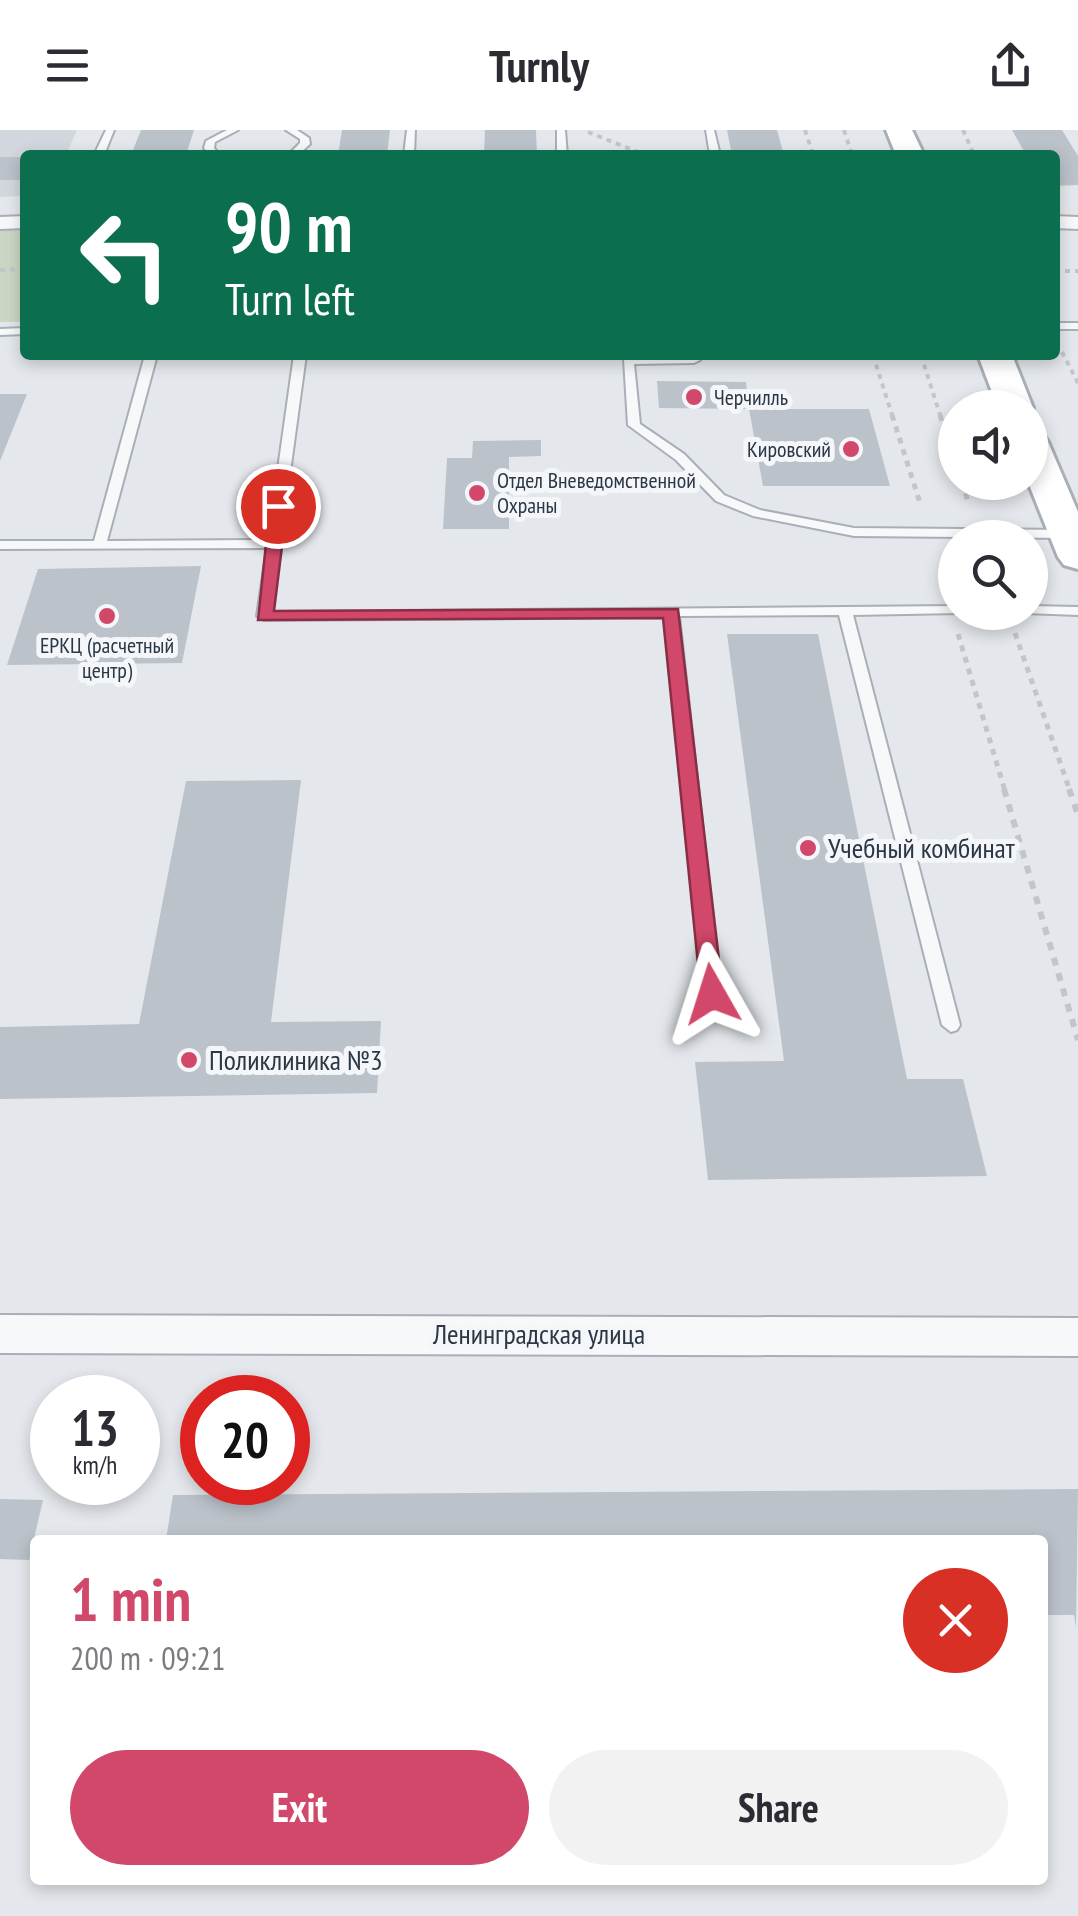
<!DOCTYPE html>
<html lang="en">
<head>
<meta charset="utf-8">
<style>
  body { margin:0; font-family:"PT Sans Narrow",sans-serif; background:#f2f2f3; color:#2b2b33; height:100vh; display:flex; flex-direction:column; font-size:38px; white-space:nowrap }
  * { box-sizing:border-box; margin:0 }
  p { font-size:32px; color:#7c7c81 }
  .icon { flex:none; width:55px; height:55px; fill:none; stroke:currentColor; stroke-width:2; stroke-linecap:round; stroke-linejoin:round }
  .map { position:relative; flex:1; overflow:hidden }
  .details { position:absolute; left:30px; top:1405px; width:1018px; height:350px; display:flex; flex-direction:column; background:#fff; border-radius:10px; box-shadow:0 5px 15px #0003 }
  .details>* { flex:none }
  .top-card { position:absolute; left:20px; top:20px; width:1040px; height:210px; border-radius:10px; box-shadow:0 5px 15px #0003; background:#0b6e4f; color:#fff; overflow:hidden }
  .fabs { position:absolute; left:938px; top:260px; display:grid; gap:20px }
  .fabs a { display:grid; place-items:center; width:110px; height:110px; border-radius:50%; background:#fff; box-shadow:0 5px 15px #0003; font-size:50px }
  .speed { position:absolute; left:30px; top:1245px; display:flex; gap:20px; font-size:50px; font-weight:700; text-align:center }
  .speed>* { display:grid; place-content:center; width:130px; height:130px; border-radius:50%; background:#fff; box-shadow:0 5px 15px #0003; line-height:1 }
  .speed small { font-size:25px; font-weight:400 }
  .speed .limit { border:15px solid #d22; background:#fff; color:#111 }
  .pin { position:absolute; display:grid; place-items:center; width:85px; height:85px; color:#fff; margin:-42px; border:5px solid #fff; border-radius:50%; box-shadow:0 2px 10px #0007 }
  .me { position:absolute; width:110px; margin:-55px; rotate:354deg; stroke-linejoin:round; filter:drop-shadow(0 0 8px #0008) }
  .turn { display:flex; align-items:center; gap:35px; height:210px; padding:0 40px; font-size:45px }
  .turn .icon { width:130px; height:130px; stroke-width:2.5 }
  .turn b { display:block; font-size:70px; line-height:85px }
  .round { display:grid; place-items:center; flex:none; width:105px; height:105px; border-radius:52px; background:#f2f2f3 }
  .overview { display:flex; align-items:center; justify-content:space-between; height:170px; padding:0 40px }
  h1 { font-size:60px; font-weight:700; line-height:75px; color:#d2486a }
  .primary-button { display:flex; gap:20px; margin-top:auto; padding:20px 40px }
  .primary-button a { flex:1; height:115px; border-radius:60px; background:#d2486a; color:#fff; font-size:40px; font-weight:700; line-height:115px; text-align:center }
  .primary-button a+a { background:#f2f2f3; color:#2b2b33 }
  header { display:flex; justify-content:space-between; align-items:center; height:130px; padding:0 40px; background:#fff; font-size:45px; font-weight:700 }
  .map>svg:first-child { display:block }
</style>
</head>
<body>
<header><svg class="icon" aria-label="menu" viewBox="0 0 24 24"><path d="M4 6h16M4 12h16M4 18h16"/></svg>Turnly<svg class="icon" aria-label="share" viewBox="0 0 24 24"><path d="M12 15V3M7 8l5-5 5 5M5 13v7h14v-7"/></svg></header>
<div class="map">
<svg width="1078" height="1786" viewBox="0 0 1078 1786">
  <rect width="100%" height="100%" fill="#e4e8ec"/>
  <path fill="#d2d7de" d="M0 0H77L66 25H25V66L0 67Z"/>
  <path fill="#cbd6c5" d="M0 99H25V192H0Z"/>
  <path fill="#bbc2ca" d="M141 0H194L186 25H131Z
    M342 0H390L387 25H338Z
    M485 0H536L537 25H484Z
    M727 0H777L784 25H732Z
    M1012 0H1062L1078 26V55L1055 56V25H1026Z
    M0 27H25V50H0Z
    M657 251 746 252 749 279 659 278Z
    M0 264H27L0 331Z
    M749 279H869L890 356H763Z
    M541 310V326L509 327V399H443L447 328H472L473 311Z
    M201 436 182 533 7 535 38 439Z
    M727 504H818L907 949H963L987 1046 708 1050 695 932 784 931Z
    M301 650 271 892 381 891 377 963 0 969V897L139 894 186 651Z
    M1078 1359 1076 1497 1074 1485H1042V1410H166L173 1365Z
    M0 1369 43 1370 29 1430 0 1429Z"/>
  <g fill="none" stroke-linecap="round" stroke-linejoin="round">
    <g stroke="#a9afb7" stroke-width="4">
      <path id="lane" d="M106 0H114L104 25H94Z
        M227 0H238L215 12 214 18 220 25H210L204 18 206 11Z
        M286 0H297L309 8 310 14 298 25H288L300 13V9Z
        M407 0H415L414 25H404Z
        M557 0H565L567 25H557Z
        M706 0H714L720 25H710Z
        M1055 193H1078V199H1055Z
        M25 198V204L0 205V199Z
        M145 225H157L107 411 268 410 294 225H306L271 482 955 476V482L960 483 853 485 960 895 957 900 951 902 942 895 839 485 679 486 721 865 712 871 706 870 666 487 264 490 257 486 267 418 0 419V411H94Z
        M698 228 700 230 694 233 634 234 640 294 684 324 724 365 760 380 854 398 1067 400 1073 404 1067 408 854 406 753 386 716 371 676 330 628 295 624 229Z
        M1030 476 1078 477V485L1025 483 1030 482Z"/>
    </g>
    <g stroke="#a9afb7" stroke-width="4">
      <path id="street" d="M25 86V98L0 99V87Z
        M1055 86 1078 87V99L1055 98Z
        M0 1185 1078 1188V1226L0 1223Z"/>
    </g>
    <g stroke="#a9afb7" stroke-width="6">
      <path id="secondary" d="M886 0H912L924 25H896Z
        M978 225H1012L1033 278 1030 283V278H998Z
        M1030 301 1043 304 1048 312 1078 382V439L1064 435 1058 427 1028 352Z"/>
    </g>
    <path stroke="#c2c6cb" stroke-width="4" stroke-dasharray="5 5" stroke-linecap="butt" d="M805 0 813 25
      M844 0 852 25
      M963 0 974 25
      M588 2 645 25
      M0 140 25 139
      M1055 141H1078
      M1062 222 1078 253
      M873 225 893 288
      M921 225 941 288"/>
    <path stroke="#c2c6cb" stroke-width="5" stroke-dasharray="6 6" stroke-linecap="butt" d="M892 285 921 376
      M940 285 955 332
      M962 352 969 375
      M1015 503 1070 661
      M958 504 1005 661"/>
    <path stroke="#c2c6cb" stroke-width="6" stroke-dasharray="8 8" stroke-linecap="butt" d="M1004 659 1078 910
      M1069 659 1078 685"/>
    <use href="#lane" fill="#f7f8fa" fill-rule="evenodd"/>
    <use href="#street" fill="#f7f8fa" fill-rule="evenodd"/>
    <use href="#secondary" fill="#fff" fill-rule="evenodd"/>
  </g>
  <path fill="#d2486a" stroke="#882f45" stroke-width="2.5" d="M278 371 287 376 274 481 678 479 723 864 720 870 712 873 701 864 663 488 258 490 270 376Z"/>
  <g fill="#d2486a" stroke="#f4f6f9" stroke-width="4">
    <circle cx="694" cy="267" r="10"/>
    <circle cx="851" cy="319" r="10"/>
    <circle cx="477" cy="363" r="10"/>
    <circle cx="107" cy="486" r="10"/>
    <circle cx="808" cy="718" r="10"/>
    <circle cx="189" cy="930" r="10"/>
  </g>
  <g text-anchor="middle" stroke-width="10" stroke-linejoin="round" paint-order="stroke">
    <g font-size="22" fill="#2b3745" stroke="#f4f6f9" text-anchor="start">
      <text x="714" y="275">Черчилль</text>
      <text x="831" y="327" text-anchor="end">Кировский</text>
      <text x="497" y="358">Отдел Вневедомственной<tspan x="497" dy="25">Охраны</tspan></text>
      <text x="107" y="523" text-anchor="middle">ЕРКЦ (расчетный<tspan x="107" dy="25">центр)</tspan></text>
    </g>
    <g font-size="28" fill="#2b3745" stroke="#f4f6f9" text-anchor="start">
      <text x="828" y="728">Учебный комбинат</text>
      <text x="209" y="940">Поликлиника №3</text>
    </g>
    <g font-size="28" fill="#2b3745" stroke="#f4f6f9">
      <text x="539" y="1214">Ленинградская улица</text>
    </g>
  </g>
</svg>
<div class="fabs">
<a><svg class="icon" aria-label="sound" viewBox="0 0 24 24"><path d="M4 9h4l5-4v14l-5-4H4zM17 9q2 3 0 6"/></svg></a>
<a><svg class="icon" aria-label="search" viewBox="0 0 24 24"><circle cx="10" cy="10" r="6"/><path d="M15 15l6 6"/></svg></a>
</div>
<div class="speed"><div>13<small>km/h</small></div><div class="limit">20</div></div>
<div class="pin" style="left:278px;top:376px;background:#d93025"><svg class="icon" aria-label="arrive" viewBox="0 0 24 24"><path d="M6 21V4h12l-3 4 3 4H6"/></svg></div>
<svg class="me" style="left:712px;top:864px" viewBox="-20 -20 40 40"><path d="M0-17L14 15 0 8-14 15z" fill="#d2486a" stroke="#fff" stroke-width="4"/></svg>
<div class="top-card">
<div class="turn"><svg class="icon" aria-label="left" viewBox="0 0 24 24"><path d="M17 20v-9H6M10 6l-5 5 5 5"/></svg><div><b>90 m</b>Turn left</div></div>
</div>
<section class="details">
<div class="overview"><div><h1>1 min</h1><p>200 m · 09:21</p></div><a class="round" style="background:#d93025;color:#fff"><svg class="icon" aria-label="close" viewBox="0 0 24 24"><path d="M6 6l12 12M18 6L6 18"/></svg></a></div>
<div class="primary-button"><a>Exit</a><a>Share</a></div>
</section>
</div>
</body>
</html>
